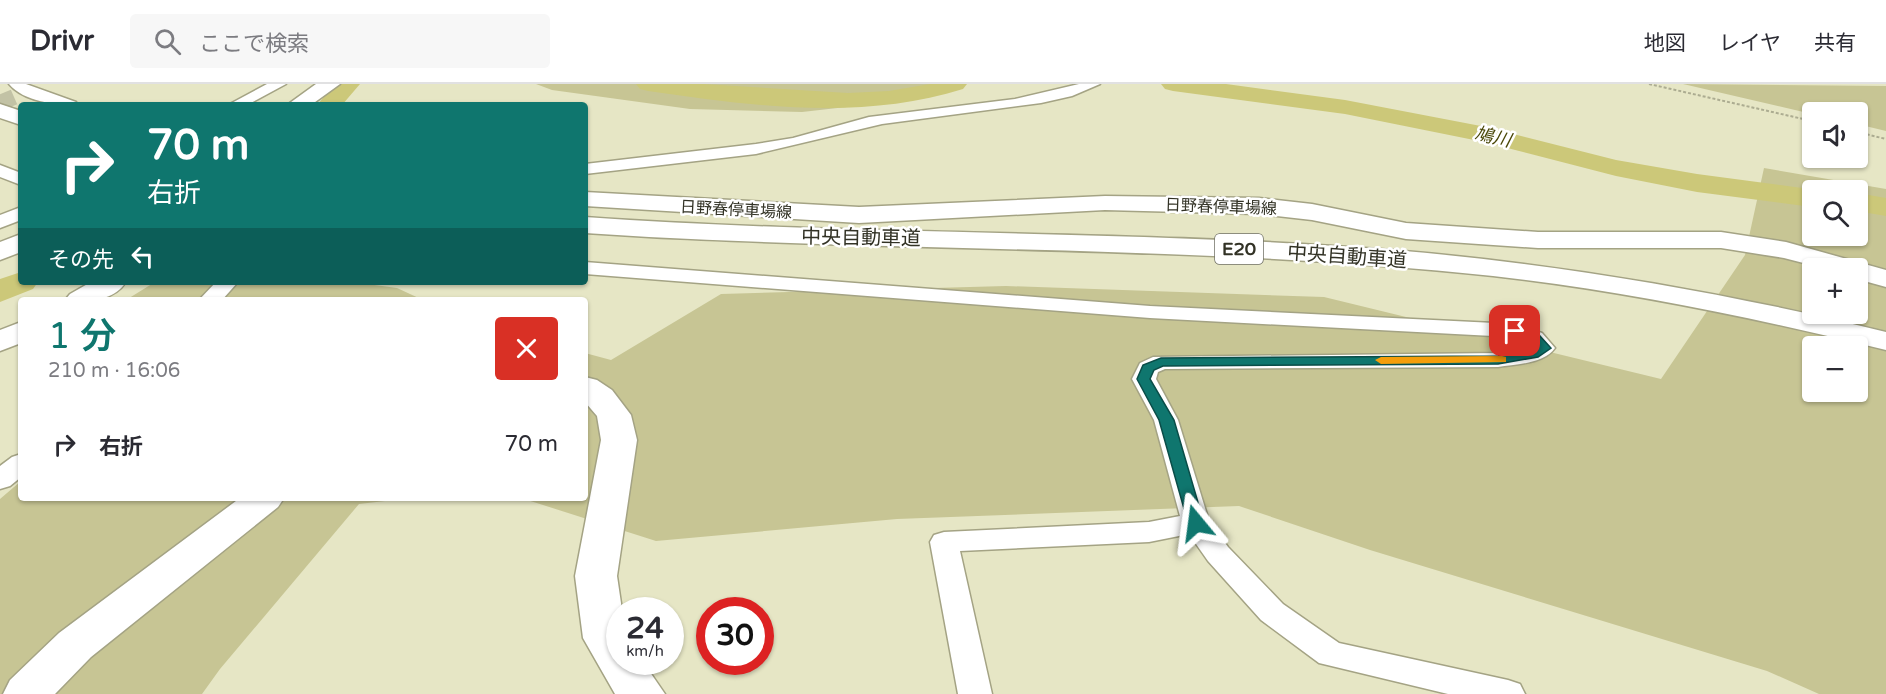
<!DOCTYPE html>
<html lang="ja">
<head>
<meta charset="utf-8">
<style>
  body { margin:0; font-family:"Varela Round","Noto Sans JP",sans-serif; background:#f7f7f7; color:#2b2b33; height:100vh; display:flex; flex-direction:column; font-size:22px; white-space:nowrap }
  * { box-sizing:border-box; margin:0 }
  p { font-size:20px; color:#7c7c81 }
  .icon { flex:none; width:33px; height:33px; fill:none; stroke:currentColor; stroke-width:2; stroke-linecap:round; stroke-linejoin:round }
  .map { position:relative; flex:1; overflow:hidden }
  .sheet { position:absolute; left:18px; top:213px; width:570px; height:204px; display:flex; flex-direction:column; background:#fff; border-radius:6px; box-shadow:0 2px 4px #0004 }
  .sheet>* { flex:none }
  .banner { position:absolute; left:18px; top:18px; width:570px; height:183px; border-radius:6px; box-shadow:0 2px 4px #0004; background:#0f766e; color:#fff; overflow:hidden }
  .buttons { position:absolute; left:1802px; top:18px; display:grid; gap:12px }
  .buttons a { display:grid; place-items:center; width:66px; height:66px; border-radius:6px; background:#fff; box-shadow:0 2px 4px #0004; font-size:30px }
  .speed { position:absolute; left:606px; top:513px; display:flex; gap:12px; font-size:30px; font-weight:700; text-align:center }
  .speed>* { display:grid; place-content:center; width:78px; height:78px; border-radius:50%; background:#fff; box-shadow:0 2px 4px #0004; line-height:1 }
  .speed small { font-size:15px; font-weight:400 }
  .speed .limit { border:9px solid #d22; background:#fff; color:#111 }
  .pin { position:absolute; display:grid; place-items:center; width:51px; height:51px; color:#fff; margin:-26px; border-radius:12px; box-shadow:0 3px 9px #0006 }
  .me { position:absolute; width:66px; margin:-33px; rotate:344deg; stroke-linejoin:round; filter:drop-shadow(0 0 4px #0008) }
  .turn { display:flex; align-items:center; gap:21px; height:126px; padding:0 30px; font-size:27px }
  .turn .icon { width:78px; height:78px; stroke-width:2.5 }
  .turn b { display:block; font-size:42px; line-height:51px }
  .then { display:flex; align-items:center; height:57px; padding:0 30px; background:#0003; gap:12px; font-size:22px }
  .round { display:grid; place-items:center; flex:none; width:63px; height:63px; border-radius:6px; background:#f7f7f7 }
  .overview { display:flex; align-items:center; justify-content:space-between; height:102px; padding:0 30px }
  h1 { font-size:36px; font-weight:600; line-height:45px; color:#0f766e }
  ul { padding:0; list-style:none }
  li { display:flex; align-items:center; gap:18px; height:90px; padding:0 30px }
  li div { flex:1 }
  li b { display:block; font-size:22px }
  li em { font-style:normal }
  header { display:flex; align-items:center; gap:36px; box-sizing:border-box; height:84px; padding:0 30px; background:#fff; border-bottom:2px solid #e1e1e2 }
  header strong { font-size:28px }
  nav { display:flex; gap:33px; margin-inline-start:auto; font-size:21px }
  .search { width:420px; height:54px; background:#f7f7f7; display:flex; align-items:center; gap:15px; box-sizing:border-box; padding:0 21px; border-radius:6px; color:#7c7c81; font-size:22px }
  .map>svg:first-child { display:block }
</style>
</head>
<body>
<header>
<strong>Drivr</strong>
<div class="search"><svg class="icon" aria-label="search" viewBox="0 0 24 24"><circle cx="10" cy="10" r="6"/><path d="M15 15l6 6"/></svg>ここで検索</div>
<nav><a>地図</a><a>レイヤ</a><a>共有</a></nav>
</header>
<div class="map">
<svg width="1886" height="610" viewBox="0 0 1886 610">
  <rect width="100%" height="100%" fill="#e6e6c5"/>
  <path fill="#c7c594" fill-rule="evenodd" d="M536 0H942L926 14 802 28 690 25 552 6Z
    M1683 0 1886 2V47L1857 40V28L1812 30Z
    M1764 84 1886 105V610H1819L1767 587 1370 466 1239 422 897 435 656 457 521 414H585V269L611 276 721 210 1006 202 1324 213 1661 295 1745 171ZM1812 106H1857V152H1812ZM1812 184H1857V230H1812ZM1812 262H1857V308H1812Z
    M155 198H352L397 204 423 216H126Z
    M21 397V414H411L359 420 220 585 202 610H0V415Z"/>
  <g fill="none" stroke-linecap="round" stroke-linejoin="round">
    <path fill="#ccc879" fill-rule="evenodd" d="M335 0H360L342 21H317Z
      M636 0H703L848 9 889 7 930 0H967L963 5C862 37 752 22 648 7L640 5Z
      M1161 0H1226L1345 16 1486 43 1616 76 1697 90 1817 106H1812V123L1697 108 1616 92 1484 58 1345 30 1173 7 1165 5Z
      M1857 109 1886 114V132L1857 127Z
      M21 188V198H38L33 205 0 218V195Z"/>
    <path stroke="#c2c2a5" stroke-width="16" stroke-dasharray="16 8" stroke-linecap="butt" d="M0 19 14 13"/>
    <g stroke="#a4a384" stroke-width="3">
      <path id="street" d="M9 0H26L76 18 78 21C56 21 24 18 9 0Z
        M267 0H286L247 21H228Z
        M1079 0H1100L1072 12 1041 19 882 40 756 70 585 90V80L756 60 793 54 869 33 1015 15Z
        M0 81 21 89V101L0 93Z
        M21 123V136L0 144V131Z
        M585 178 1150 222 1515 240 1542 249 1555 264C1544 280 1516 280 1498 283L1165 285 1158 288 1156 295 1178 336 1209 437 1228 463 1283 520 1339 559 1508 596 1520 600 1525 610H1448L1319 579 1261 536 1208 477 1189 450 1149 458 960 467 992 610H958L930 458 934 451 944 448 1149 438 1180 432 1154 336 1132 295 1140 279 1153 273 1498 269 1527 264 1530 263 1512 253 1150 234 585 190Z
        M216 198H238L222 216H199Z
        M21 370V393L10 402 0 405V382L12 373Z"/>
    </g>
    <g stroke="#a4a384" stroke-width="3">
      <path id="secondary" d="M585 108 859 123 1105 112 1259 114 1312 120 1406 139 1538 148H1721L1786 158 1886 186V203L1857 195V184H1823L1784 174 1721 164H1538L1406 155 1312 136 1259 130 1105 126 859 139 585 122Z
        M91 198H126C112 219 88 216 65 216L70 210Z
        M21 238V259L0 267V246Z
        M585 293 597 296 612 306 631 331 637 356 617 492 622 526H620V578H643L665 610H615L583 554 575 492 601 356 597 332 585 318Z
        M240 414H284L278 423 91 573 55 610H3L10 596 59 549Z"/>
    </g>
    <g stroke="#a4a384" stroke-width="3">
      <path id="highway" d="M316 0H340L311 21H287Z
        M0 20 21 27V41L0 34Z
        M585 133C854 152 1124 145 1393 166 1560 180 1724 208 1886 248V266C1756 234 1626 207 1493 192 1212 162 930 168 649 153L585 149Z
        M21 150V168L0 176V158Z"/>
    </g>
    <path stroke="#acac91" stroke-width="2" stroke-dasharray="3 2" stroke-linecap="butt" d="M1649 0 1812 37
      M1857 48 1886 55"/>
    <use href="#street" fill="#fff" fill-rule="evenodd"/>
    <use href="#secondary" fill="#fff" fill-rule="evenodd"/>
    <use href="#highway" fill="#fff" fill-rule="evenodd"/>
  </g>
  <path fill="#0f766e" stroke="#0a4d48" stroke-width="1.5" d="M1515 243 1539 251 1551 264 1538 273 1498 280 1163 282 1154 286 1150 295 1174 336 1204 439 1196 445 1188 439 1159 336 1137 295 1143 281 1161 274 1498 272 1536 263 1530 256 1510 250V244Z"/>
  <path fill="#f59e0b" d="M1502 272 1506 273V278L1381 280 1375 276 1381 273Z"/>
  <g text-anchor="middle" stroke-width="5" stroke-linejoin="round" paint-order="stroke">
    <g font-size="16" fill="#323225" stroke="#fff">
      <text transform="translate(1221 122) rotate(2)" y="6">日野春停車場線</text>
      <text transform="translate(736 125) rotate(3)" y="6">日野春停車場線</text>
    </g>
    <g font-size="18" font-style="italic" fill="#4a4707" stroke="#fff">
      <text transform="translate(1493 53) rotate(13)" y="6">鳩川</text>
    </g>
    <rect fill="#fff" stroke="#707066" stroke-width="1.5" x="1215" y="150" width="48" height="30" rx="4.5"/>
    <g font-size="18" font-weight="bold" fill="#323225">
      <text x="1239" y="171">E20</text>
    </g>
    <g font-size="20" fill="#323225" stroke="#fff">
      <text transform="translate(861 153) rotate(1)" y="7">中央自動車道</text>
      <text transform="translate(1347 172) rotate(4)" y="7">中央自動車道</text>
    </g>
  </g>
</svg>
<div class="buttons">
<a><svg class="icon" aria-label="sound" viewBox="0 0 24 24"><path d="M4 9h4l5-4v14l-5-4H4zM17 9q2 3 0 6"/></svg></a>
<a><svg class="icon" aria-label="search" viewBox="0 0 24 24"><circle cx="10" cy="10" r="6"/><path d="M15 15l6 6"/></svg></a>
<a>+</a>
<a>−</a>
</div>
<div class="speed"><div>24<small>km/h</small></div><div class="limit">30</div></div>
<div class="pin" style="left:1515px;top:247px;background:#d93025"><svg class="icon" aria-label="arrive" viewBox="0 0 24 24"><path d="M6 21V4h12l-3 4 3 4H6"/></svg></div>
<svg class="me" style="left:1196px;top:439px" viewBox="-20 -20 40 40"><path d="M0-17L14 15 0 8-14 15z" fill="#0f766e" stroke="#fff" stroke-width="4"/></svg>
<div class="banner">
<div class="turn"><svg class="icon" aria-label="right" viewBox="0 0 24 24"><path d="M7 20v-9h11M14 6l5 5-5 5"/></svg><div><b>70 m</b>右折</div></div>
<div class="then">その先<svg class="icon" aria-label="left" viewBox="0 0 24 24"><path d="M17 20v-9H6M10 6l-5 5 5 5"/></svg></div>
</div>
<section class="sheet">
<div class="overview"><div><h1>1 分</h1><p>210 m · 16:06</p></div><a class="round" style="background:#d93025;color:#fff"><svg class="icon" aria-label="close" viewBox="0 0 24 24"><path d="M6 6l12 12M18 6L6 18"/></svg></a></div>
<ul>
<li><svg class="icon" aria-label="right" viewBox="0 0 24 24"><path d="M7 20v-9h11M14 6l5 5-5 5"/></svg><div><b>右折</b></div><em>70 m</em></li>
</ul>
</section>
</div>
</body>
</html>
